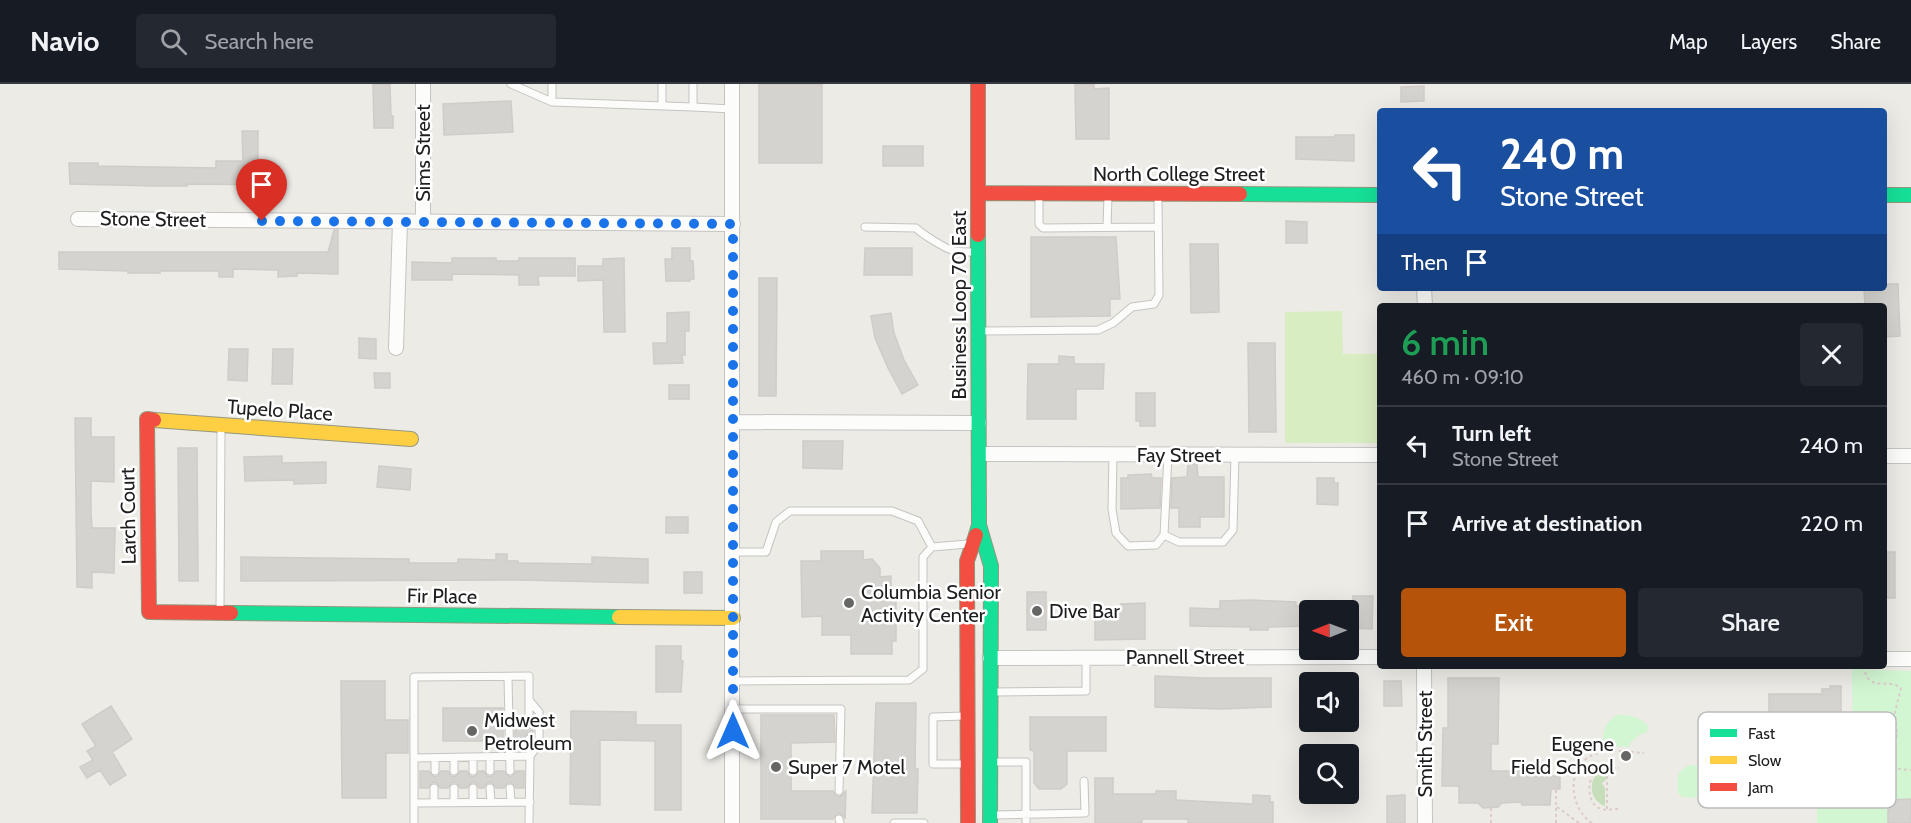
<!DOCTYPE html>
<html lang="en">
<head>
<meta charset="utf-8">
<style>
  body { margin:0; font-family:Cabin,sans-serif; background:#242831; color:#f1f3f6; height:100vh; display:flex; flex-direction:column; font-size:22px; white-space:nowrap }
  * { box-sizing:border-box; margin:0 }
  p { font-size:20px; color:#9ea1a6 }
  .icon { flex:none; width:33px; height:33px; fill:none; stroke:currentColor; stroke-width:2; stroke-linecap:round; stroke-linejoin:round }
  .map { position:relative; flex:1; overflow:hidden }
  .panel { position:absolute; left:1377px; top:219px; width:510px; height:366px; display:flex; flex-direction:column; background:#171b24; border-radius:6px; box-shadow:0 6px 24px #0002 }
  .panel>* { flex:none }
  .hud { position:absolute; left:1377px; top:24px; width:510px; height:183px; border-radius:6px; box-shadow:0 6px 24px #0002; background:#1a4fa0; color:#fff; overflow:hidden }
  .needle { width:39px; rotate:269deg }
  .fabs { position:absolute; left:1299px; top:516px; display:grid; gap:12px }
  .fabs a { display:grid; place-items:center; width:60px; height:60px; border-radius:6px; background:#171b24; box-shadow:0 6px 24px #0002; font-size:30px }
  .pin { position:absolute; display:grid; place-items:center; width:51px; height:51px; color:#fff; margin:-62px -26px; border-radius:50% 50% 50% 0; rotate:-45deg; box-shadow:0 0 6px #0007 }
  .pin .icon { rotate:45deg }
  .me { position:absolute; width:66px; margin:-33px; rotate:0deg; stroke-linejoin:round; filter:drop-shadow(0 0 4px #0008) }
  .turn { display:flex; align-items:center; gap:21px; height:126px; padding:0 24px; font-size:27px }
  .turn .icon { width:78px; height:78px; stroke-width:2.5 }
  .turn b { display:block; font-size:42px; line-height:51px }
  .then { display:flex; align-items:center; height:57px; padding:0 24px; background:#0003; gap:12px; font-size:22px }
  .round { display:grid; place-items:center; flex:none; width:63px; height:63px; border-radius:6px; background:#242831 }
  .head { display:flex; align-items:center; justify-content:space-between; height:102px; padding:0 24px }
  h1 { font-size:36px; font-weight:600; line-height:45px; color:#1e9e55 }
  .button { display:flex; gap:12px; margin-top:auto; padding:12px 24px }
  .button a { flex:1; height:69px; border-radius:6px; background:#b45309; color:#fff; font-size:24px; font-weight:600; line-height:69px; text-align:center }
  .button a+a { background:#242831; color:#f1f3f6 }
  ul { padding:0; list-style:none }
  li { display:flex; align-items:center; gap:18px; height:78px; padding:0 24px; border-top:2px solid #363941 }
  li div { flex:1 }
  li b { display:block; font-size:22px }
  li em { font-style:normal }
  header { display:flex; align-items:center; gap:36px; box-sizing:border-box; height:84px; padding:0 30px; background:#171b24; border-bottom:2px solid #363941 }
  header strong { font-size:28px }
  nav { display:flex; gap:33px; margin-inline-start:auto; font-size:21px }
  .search { width:420px; height:54px; background:#242831; display:flex; align-items:center; gap:15px; box-sizing:border-box; padding:0 21px; border-radius:6px; color:#9ea1a6; font-size:22px }
  .map>svg:first-child { display:block }
</style>
</head>
<body>
<header>
<strong>Navio</strong>
<div class="search"><svg class="icon" aria-label="search" viewBox="0 0 24 24"><circle cx="10" cy="10" r="6"/><path d="M15 15l6 6"/></svg>Search here</div>
<nav><a>Map</a><a>Layers</a><a>Share</a></nav>
</header>
<div class="map">
<svg width="1911" height="739" viewBox="0 0 1911 739">
  <rect width="100%" height="100%" fill="#edebe6"/>
  <path fill="#d9edc2" d="M1342 227 1343 270H1380V359H1285V228Z"/>
  <path fill="#c6deb9" d="M1606 686V696L1602 699 1605 704V722C1590 717 1588 698 1598 688Z"/>
  <path fill="#d2f6d2" d="M1852 585 1911 587V739H1817V689L1853 688Z
    M1617 631C1632 631 1637 632 1649 642L1646 649 1639 651 1630 659V663L1604 662C1600 650 1607 636 1617 631Z
    M1688 681 1701 682 1707 687 1708 706 1700 714 1682 713 1678 709V690Z"/>
  <path fill="#d5d3cf" stroke="#d0ccc7" stroke-width="1.5" d="M373 0H390L391 32H393V44H374Z
    M759 0H822V79H759Z
    M1075 0H1094V5L1109 4V55H1076Z
    M1424 2V17L1401 18V3Z
    M511 17 513 48 444 51 443 20Z
    M242 47H258V83H272V101L187 100V102H156L70 100 69 79H98V82L216 84V77H243Z
    M1335 51H1354V77L1296 75V53H1335Z
    M883 62H923V82H883Z
    M1286 137 1307 138V159H1286Z
    M334 146H338V190L297 189V192L278 193V186L233 185V193H219V187H160V189H128V187L59 185V168H328Z
    M1031 153H1116L1120 215H1110V232L1031 233Z
    M1190 160H1218L1219 228 1191 229Z
    M672 164H690V177H693L694 195H690V197H666L665 175H672Z
    M865 164H912V191H864Z
    M452 174H496V177H519V174H575V192H538L539 201H519V191L452 190V196H412V178L452 179Z
    M624 174 625 248H604L603 196 578 197V182H603V175Z
    M759 194H777L776 312H759Z
    M1884 200H1898L1900 252 1884 253V222H1865L1864 204H1884Z
    M689 228V247H685V271H682L683 279 654 280 653 259H667V229Z
    M891 229 894 249 904 276 918 301 902 310 888 284 875 254 871 232Z
    M359 254 376 255V275L359 274Z
    M1248 259H1275L1276 348H1249Z
    M229 265H248L247 297 228 296Z
    M273 265H293L292 300H272Z
    M1059 272 1074 273V280H1104L1103 305H1076V335H1027L1028 280H1059Z
    M374 289H390V304H375Z
    M669 301H689V315H669Z
    M1136 309H1155V342H1140V337H1136Z
    M75 334H91V353H114V398L91 397V427L92 444H115L114 489 92 488V504L77 503Z
    M803 357H843L842 385 803 384Z
    M178 364H197L198 497H179Z
    M282 372V379L326 378V399L294 400V396L245 397 244 373Z
    M1188 380H1197L1198 393H1224V433H1200V443H1179V424H1171L1172 394 1187 393Z
    M379 382 411 385 410 406 377 403Z
    M1151 390 1152 394H1161L1160 424 1121 425V394H1128V391Z
    M1317 394H1334V399H1338V421L1317 420Z
    M666 433H688V449H666Z
    M821 467H863V476L872 475 880 484V493L891 492V506H896V557H892V570H851V551H822V532L802 533 801 477H821Z
    M1884 468H1895V514H1884Z
    M496 470H507V477H518V479L592 480V473L648 475V499L518 496 241 497V473L409 475V479H458V475L496 476Z
    M684 488H702V509H684Z
    M1027 508H1046V546H1027Z
    M1353 512H1373L1372 545 1352 544Z
    M1251 516 1296 518V522H1308V542L1268 543V546H1250V543L1190 542V524L1220 525V517Z
    M1145 519V555L1095 556V524H1121V520Z
    M656 562H681V577H683L681 608H656Z
    M1155 592 1205 594H1271V623L1220 625 1155 623Z
    M1448 594H1499L1498 660H1491V687H1522V679H1548V692H1560V705H1551L1550 721H1522L1521 718 1502 719 1498 723 1483 724 1478 719H1459V702H1442L1443 644H1448Z
    M341 597H385V636H408V669H386V714H342Z
    M1384 597H1401L1402 622H1384Z
    M1830 602H1841V640H1822V632H1769V610H1822V605H1830Z
    M876 619H916L915 685H918L917 729H872Z
    M111 622 132 655 112 668 126 691 110 701 100 686 87 694 80 683 93 676 87 667 96 662 82 640Z
    M443 624H503V657H443Z
    M571 627 636 628V641H681V726H655V657L600 656V721L570 720Z
    M761 631H834L835 658 791 659V707H833L836 711 839 713 846 707 845 735 843 731 838 729 833 735H761Z
    M1030 633H1106V667H1067V700L1061 705H1039L1034 699V667L1030 666Z
    M515 638H523L528 644 533 641V652L528 650 523 655H515Z
    M420 687H429L434 693 438 692 441 687H448L451 692 455 693 460 687H467L470 692 474 693 479 687H484L487 692 491 693 496 687H504L510 693 513 691 516 687H524V704H516L510 698 506 700 504 704H496L490 698 486 700 484 704H479L476 699 472 698 467 704H460L457 699 453 698 448 704H440L437 699 433 698 428 704H420Z
    M1095 694H1113V710H1156V707H1176V716L1253 720V711L1270 712V718H1273V739H1188V735H1142V739H1095Z
    M1405 711V739H1387V712Z
    M1911 715V739H1888V716Z"/>
  <g fill="none" stroke-linecap="round" stroke-linejoin="round">
    <g stroke="#c5c4c2" stroke-width="9">
      <path id="lane" d="M511 0 552 18 693 23
        M552 0V18
        M662 0V22
        M693 0V23L732 25
        M1039 112V140L1043 144 1158 143
        M865 143 916 144C922 150 947 166 955 167 962 168 969 168 976 168
        M1107 143 1108 112
        M981 247 1098 246 1113 239 1132 223 1154 220 1159 211 1158 113
        M1113 371 1112 425 1116 449 1128 462 1156 461 1164 451 1168 371
        M1164 451 1179 458H1223L1233 446 1235 371
        M733 468H766L776 438 790 427H892L918 437 932 463
        M220 528 221 344
        M508 593 510 687
        M733 597 909 596 923 585V473L932 463 968 460
        M993 608 1086 607V574
        M529 616 539 628V660L530 672
        M733 625H841L839 707
        M965 632 933 633V680H966
        M529 655 530 672
        M473 673V687
        M490 673V687
        M414 674V593L529 592V638
        M454 674V687
        M994 678H1026V739
        M435 687V674
        M434 704V719
        M454 704V718
        M473 704V718
        M490 704 491 718
        M510 704 511 717
        M414 719 530 718
        M993 731 1085 729 1084 697
        M839 735 840 739
        M414 739V674L530 672 529 739
        M894 739H924"/>
    </g>
    <g stroke="#c5c4c2" stroke-width="16">
      <path id="street" d="M423 0V138
        M732 0V739
        M78 135 733 140
        M1424 204 1425 222
        M396 264 400 138
        M732 338 979 339
        M979 370 1380 371
        M1884 372H1911
        M990 574 1380 573
        M1884 575H1911
        M1424 582 1425 739"/>
    </g>
    <g stroke="#95977e" stroke-width="16">
      <path id="fast" d="M1240 110 1380 111
        M1884 111H1911
        M979 441 991 482 990 739
        M976 451 979 441 978 151
        M231 529 619 533"/>
    </g>
    <g stroke="#95977e" stroke-width="16">
      <path id="slow" d="M154 336 411 355
        M619 533 733 534"/>
    </g>
    <g stroke="#95977e" stroke-width="16">
      <path id="jam" d="M978 0V151
        M978 109 1240 110
        M154 336 147 335 149 528 231 529
        M968 739 967 477 976 451"/>
    </g>
    <path stroke="#dbccc9" stroke-width="2" stroke-dasharray="3 3" stroke-linecap="butt" d="M1864 582C1867 610 1888 593 1901 604L1895 628 1897 651 1892 670V675L1899 685 1911 686
      M1872 673 1876 674 1880 679V691
      M1557 723 1579 739
      M1607 725V684
      M1618 725C1612 725 1604 727 1599 724 1586 719 1586 690 1600 685 1606 683 1613 684 1619 684
      M1491 739V723
      M1556 739V705
      M1592 739C1568 724 1565 678 1598 669 1612 665 1630 668 1644 669"/>
    <use href="#lane" stroke="#fcfcfb" stroke-width="7"/>
    <use href="#street" stroke="#fcfcfb" stroke-width="14"/>
    <use href="#fast" stroke="#16e098" stroke-width="14"/>
    <use href="#slow" stroke="#ffcf43" stroke-width="14"/>
    <use href="#jam" stroke="#f24e42" stroke-width="14"/>
  </g>
  <g fill="none" stroke-linecap="round" stroke-linejoin="round">
    <path stroke="#1a73e8" stroke-width="10" stroke-dasharray="0 18" d="M262 137 733 140V647"/>
  </g>
  <g fill="#666664" stroke="#fff" stroke-width="2">
    <circle cx="849" cy="519" r="6"/>
    <circle cx="1037" cy="527" r="6"/>
    <circle cx="472" cy="647" r="6"/>
    <circle cx="1626" cy="672" r="6"/>
    <circle cx="776" cy="683" r="6"/>
  </g>
  <g text-anchor="middle" stroke-width="5" stroke-linejoin="round" paint-order="stroke">
    <g font-size="20" fill="#1e1e1e" stroke="#fff">
      <text transform="translate(423 69) rotate(-90)" y="7">Sims Street</text>
      <text x="1179" y="97">North College Street</text>
      <text transform="translate(153 135) rotate(1)" y="7">Stone Street</text>
      <text transform="translate(959 221) rotate(-90)" y="7">Business Loop 70 East</text>
      <text transform="translate(280 326) rotate(4)" y="7">Tupelo Place</text>
      <text x="1179" y="378">Fay Street</text>
      <text transform="translate(128 432) rotate(-91)" y="7">Larch Court</text>
      <text transform="translate(442 512) rotate(1)" y="7">Fir Place</text>
      <text x="1185" y="580">Pannell Street</text>
      <text transform="translate(1425 660) rotate(-90)" y="7">Smith Street</text>
    </g>
    <g font-size="20" fill="#1e1e1e" stroke="#fff" text-anchor="start">
      <text x="861" y="515">Columbia Senior<tspan x="861" dy="23">Activity Center</tspan></text>
      <text x="1049" y="534">Dive Bar</text>
      <text x="484" y="643">Midwest<tspan x="484" dy="23">Petroleum</tspan></text>
      <text x="1614" y="667" text-anchor="end">Eugene<tspan x="1614" dy="23">Field School</tspan></text>
      <text x="788" y="690">Super 7 Motel</text>
    </g>
  </g>
  <rect x="1698" y="628" width="198" height="96" rx="9" fill="#fff" stroke="#bcbcbc" stroke-width="1.5"/>
  <rect x="1710" y="645" width="27" height="8" fill="#16e098"/>
  <rect x="1710" y="672" width="27" height="8" fill="#ffcf43"/>
  <rect x="1710" y="699" width="27" height="8" fill="#f24e42"/>
  <g font-size="16" fill="#1e1e1e">
    <text x="1748" y="655">Fast</text>
    <text x="1748" y="682">Slow</text>
    <text x="1748" y="709">Jam</text>
  </g>
</svg>
<div class="fabs">
<a><svg class="needle" viewBox="-14 -14 28 28"><path d="M0-13l5 13h-10z" fill="#e53935"/><path d="M0 13l5-13h-10z" fill="#9ea1a6"/></svg></a>
<a><svg class="icon" aria-label="sound" viewBox="0 0 24 24"><path d="M4 9h4l5-4v14l-5-4H4zM17 9q2 3 0 6"/></svg></a>
<a><svg class="icon" aria-label="search" viewBox="0 0 24 24"><circle cx="10" cy="10" r="6"/><path d="M15 15l6 6"/></svg></a>
</div>
<div class="pin" style="left:262px;top:137px;background:#d93025"><svg class="icon" aria-label="arrive" viewBox="0 0 24 24"><path d="M6 21V4h12l-3 4 3 4H6"/></svg></div>
<svg class="me" style="left:733px;top:647px" viewBox="-20 -20 40 40"><path d="M0-17L14 15 0 8-14 15z" fill="#1a73e8" stroke="#fff" stroke-width="4"/></svg>
<div class="hud">
<div class="turn"><svg class="icon" aria-label="left" viewBox="0 0 24 24"><path d="M17 20v-9H6M10 6l-5 5 5 5"/></svg><div><b>240 m</b>Stone Street</div></div>
<div class="then">Then<svg class="icon" aria-label="arrive" viewBox="0 0 24 24"><path d="M6 21V4h12l-3 4 3 4H6"/></svg></div>
</div>
<section class="panel">
<div class="head"><div><h1>6 min</h1><p>460 m · 09:10</p></div><a class="round"><svg class="icon" aria-label="close" viewBox="0 0 24 24"><path d="M6 6l12 12M18 6L6 18"/></svg></a></div>
<ul>
<li><svg class="icon" aria-label="left" viewBox="0 0 24 24"><path d="M17 20v-9H6M10 6l-5 5 5 5"/></svg><div><b>Turn left</b><p>Stone Street</p></div><em>240 m</em></li>
<li><svg class="icon" aria-label="arrive" viewBox="0 0 24 24"><path d="M6 21V4h12l-3 4 3 4H6"/></svg><div><b>Arrive at destination</b></div><em>220 m</em></li>
</ul>
<div class="button"><a>Exit</a><a>Share</a></div>
</section>
</div>
</body>
</html>
